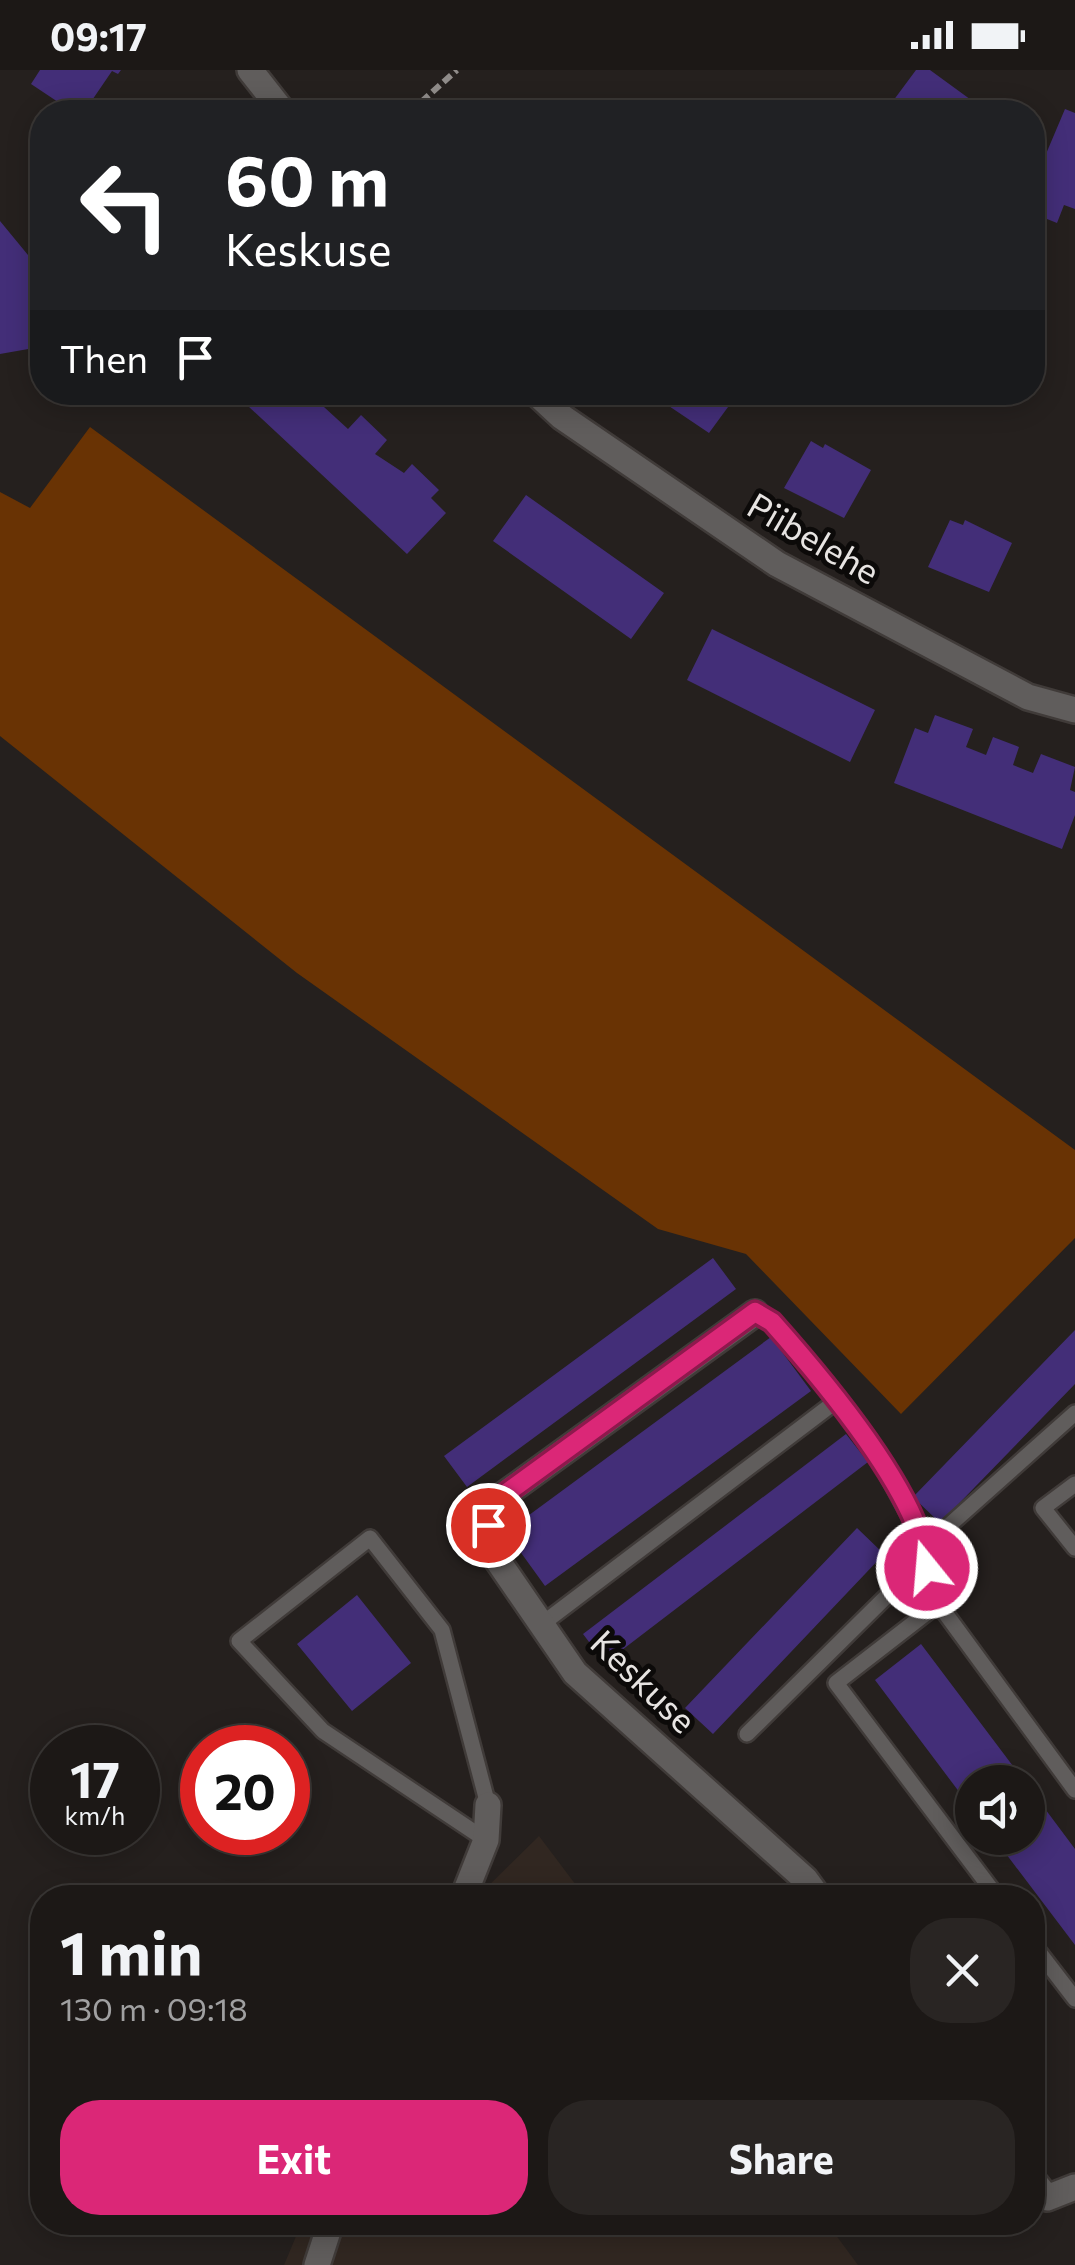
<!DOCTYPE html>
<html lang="en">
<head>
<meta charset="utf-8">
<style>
  body { margin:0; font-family:Commissioner,sans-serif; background:#292523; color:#f1f3f6; height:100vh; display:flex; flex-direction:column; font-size:38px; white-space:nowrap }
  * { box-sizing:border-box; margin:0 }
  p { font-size:32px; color:#a0a0a1 }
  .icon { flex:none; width:55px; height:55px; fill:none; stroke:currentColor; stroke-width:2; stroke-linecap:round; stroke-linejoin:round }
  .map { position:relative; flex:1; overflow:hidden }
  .sheet { position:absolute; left:30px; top:1815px; width:1015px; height:350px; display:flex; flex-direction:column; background:#1c1816; border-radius:40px; box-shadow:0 5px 25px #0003,0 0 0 2px #3a3735 }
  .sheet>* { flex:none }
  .hud { position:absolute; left:30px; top:30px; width:1015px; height:305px; border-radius:40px; box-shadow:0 5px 25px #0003,0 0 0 2px #3a3735; background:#202124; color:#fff; overflow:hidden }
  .buttons { position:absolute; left:955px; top:1695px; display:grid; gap:20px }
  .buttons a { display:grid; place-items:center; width:90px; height:90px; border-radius:50%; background:#1c1816; box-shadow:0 5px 25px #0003,0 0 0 2px #3a3735; font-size:50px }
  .speed { position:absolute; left:30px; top:1655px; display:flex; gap:20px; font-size:50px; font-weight:700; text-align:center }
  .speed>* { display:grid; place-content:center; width:130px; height:130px; border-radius:50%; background:#1c1816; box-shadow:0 5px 25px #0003,0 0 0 2px #3a3735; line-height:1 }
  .speed small { font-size:25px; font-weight:400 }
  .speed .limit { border:15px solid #d22; background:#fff; color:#111 }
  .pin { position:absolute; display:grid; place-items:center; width:85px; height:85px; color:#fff; margin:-42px; border:5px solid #fff; border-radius:50%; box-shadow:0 2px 10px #0007 }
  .me { position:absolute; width:110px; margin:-55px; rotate:343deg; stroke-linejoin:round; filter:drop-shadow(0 0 8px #0008) }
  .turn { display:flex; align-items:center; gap:35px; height:210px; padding:0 30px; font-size:45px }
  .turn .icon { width:130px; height:130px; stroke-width:2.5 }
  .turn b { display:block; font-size:70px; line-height:85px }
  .then { display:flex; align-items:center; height:95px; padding:0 30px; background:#0003; gap:20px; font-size:38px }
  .round { display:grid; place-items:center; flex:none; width:105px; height:105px; border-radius:40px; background:#292523 }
  .summary { display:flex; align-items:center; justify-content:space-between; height:170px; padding:0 30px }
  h1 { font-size:60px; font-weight:700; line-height:75px }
  .primary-button { display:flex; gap:20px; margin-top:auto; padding:20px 30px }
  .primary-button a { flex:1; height:115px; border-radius:40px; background:#db2777; color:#fff; font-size:40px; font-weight:700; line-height:115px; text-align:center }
  .primary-button a+a { background:#292523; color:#f1f3f6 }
  .status { display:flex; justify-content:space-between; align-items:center; height:70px; padding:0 50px; background:#1c1816; direction:ltr }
  .status svg { height:28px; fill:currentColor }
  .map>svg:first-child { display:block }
</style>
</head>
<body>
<div class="status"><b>09:17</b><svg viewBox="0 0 49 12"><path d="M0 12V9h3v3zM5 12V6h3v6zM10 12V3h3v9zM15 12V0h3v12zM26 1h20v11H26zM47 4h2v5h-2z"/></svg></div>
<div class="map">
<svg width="1075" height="2195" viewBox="0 0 1075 2195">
  <rect width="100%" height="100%" fill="#25201e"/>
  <path fill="#312721" d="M539 1766 585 1827 476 1828Z
    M302 2152 827 2153 858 2195H284Z"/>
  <path fill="#693304" d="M90 357 1075 1080V1168L901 1344 746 1184 658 1159 297 903 0 666V422L30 438Z"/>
  <path fill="#432e78" d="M40 0H121L118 4 112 1 84 42H73L31 14Z
    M916 0H930L978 35 972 42H909L893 31Z
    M1065 39 1075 43V139L1064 135 1057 153 1032 143V117Z
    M0 151 42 202V231L29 242 34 278 0 284Z
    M233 322H337L324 337 348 359 361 345 387 370 375 384 404 403 412 394 439 420 431 428 446 443 407 484Z
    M657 322H739L709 363 654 326Z
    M811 371 823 378 825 374 871 400 844 448 784 418Z
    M526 425 664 523 631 569 493 471Z
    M950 450 963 455 965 450 1012 473 989 522 928 497Z
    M712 559 875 640 850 692 687 610Z
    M935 645 973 659 966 677 986 685 993 667 1019 677 1013 695 1033 703 1041 684 1075 697 1070 720 1075 722V745L1062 779 894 713 915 658 928 663Z
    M713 1188 736 1219 467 1417 444 1386Z
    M1075 1260V1314L940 1453 913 1427Z
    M771 1267 811 1321 545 1516 506 1462Z
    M846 1364 868 1392 605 1593 583 1564Z
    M857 1458 884 1484 713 1664 685 1638Z
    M357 1525 411 1593 352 1641 297 1574Z
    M921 1574 1025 1712H972V1739L875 1610Z
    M1028 1716 1075 1779V1875L994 1768H1028Z"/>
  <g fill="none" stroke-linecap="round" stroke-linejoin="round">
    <g stroke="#403b39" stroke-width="20">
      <path id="service" d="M755 1243 772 1252 866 1365 926 1476
        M1075 1343 926 1476 929 1521 1075 1720
        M1075 1414 1043 1438 1075 1478
        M938 1534 836 1613 998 1828
        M542 1554 835 1332
        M747 1664 900 1513 929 1521
        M486 1770 323 1661 239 1571 370 1468 442 1560 488 1735
        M1032 1873 1075 1929"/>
    </g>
    <g stroke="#403b39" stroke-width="30">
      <path id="minor" d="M250 0 283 42
        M535 322 562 347 777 494 1028 627 1075 640
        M755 1243 490 1435 487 1475 575 1603 805 1809 819 1828
        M463 1828 486 1770 488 1735
        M1032 2109 1047 2128 1075 2117
        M317 2195 331 2152"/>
    </g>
    <path stroke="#908c8a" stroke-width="6" stroke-dasharray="10 5" stroke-linecap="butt" d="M410 42 457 0"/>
    <use href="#service" stroke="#605d5c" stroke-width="15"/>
    <use href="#minor" stroke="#605d5c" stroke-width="25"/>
  </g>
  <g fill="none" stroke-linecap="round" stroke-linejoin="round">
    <g stroke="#8e194d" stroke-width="25">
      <path id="route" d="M488 1455 490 1435 755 1242 772 1252C820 1306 923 1427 927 1498"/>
    </g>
    <use href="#route" stroke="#db2777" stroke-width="18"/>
  </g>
  <g text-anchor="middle" stroke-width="10" stroke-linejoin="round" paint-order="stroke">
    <g font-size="35" fill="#e7e4e2" stroke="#0c0a09">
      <text transform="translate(813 469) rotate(30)" y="12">Piibelehe</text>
      <text transform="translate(643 1612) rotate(44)" y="12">Keskuse</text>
    </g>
  </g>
</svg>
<div class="buttons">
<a><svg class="icon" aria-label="sound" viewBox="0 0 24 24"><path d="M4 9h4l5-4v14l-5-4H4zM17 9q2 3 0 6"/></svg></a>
</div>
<div class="speed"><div>17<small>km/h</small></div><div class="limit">20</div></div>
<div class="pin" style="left:488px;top:1455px;background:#d93025"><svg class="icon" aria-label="arrive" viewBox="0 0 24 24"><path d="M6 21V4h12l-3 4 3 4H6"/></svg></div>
<svg class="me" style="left:927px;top:1498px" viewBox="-20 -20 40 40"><circle r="17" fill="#db2777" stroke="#fff" stroke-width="3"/><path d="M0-11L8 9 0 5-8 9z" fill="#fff"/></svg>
<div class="hud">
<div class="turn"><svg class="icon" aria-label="left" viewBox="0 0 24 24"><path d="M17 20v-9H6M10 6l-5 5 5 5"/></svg><div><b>60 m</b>Keskuse</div></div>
<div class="then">Then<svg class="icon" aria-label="arrive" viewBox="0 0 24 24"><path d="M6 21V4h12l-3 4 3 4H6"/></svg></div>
</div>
<section class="sheet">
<div class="summary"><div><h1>1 min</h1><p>130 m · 09:18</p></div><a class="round"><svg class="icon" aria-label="close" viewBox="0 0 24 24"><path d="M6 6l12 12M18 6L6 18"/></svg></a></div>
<div class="primary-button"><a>Exit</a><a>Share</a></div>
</section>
</div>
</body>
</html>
